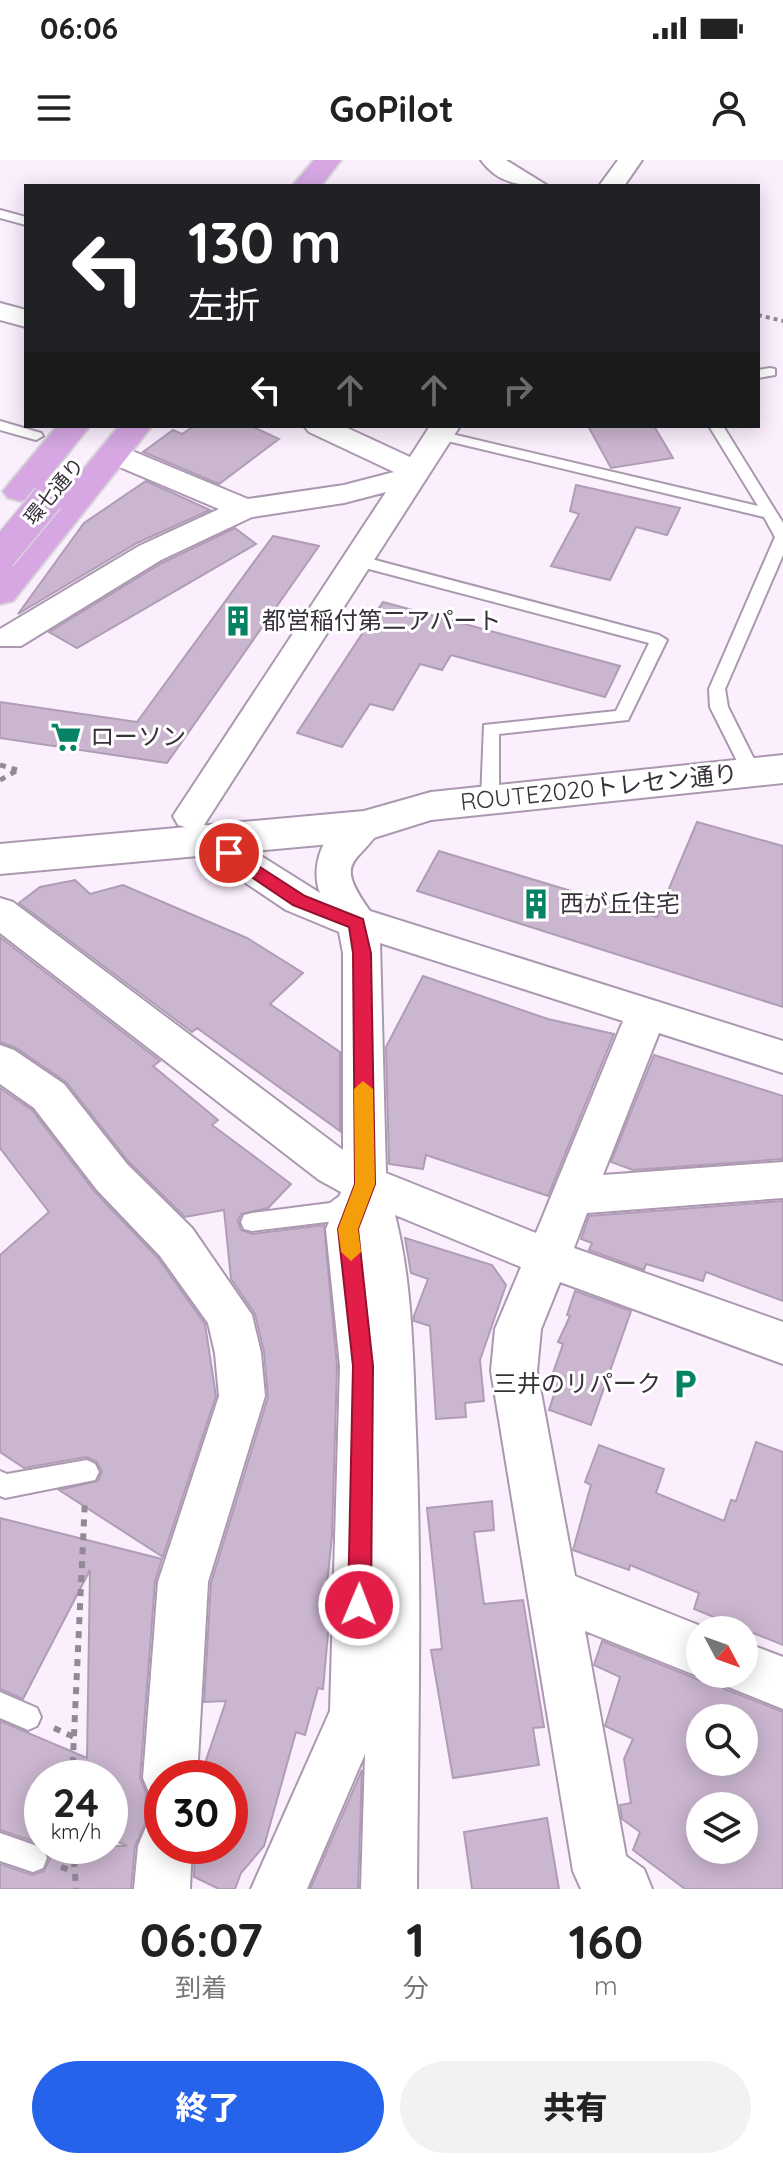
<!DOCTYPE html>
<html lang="ja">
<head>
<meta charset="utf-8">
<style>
  body { margin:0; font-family:Quicksand,"Noto Sans JP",sans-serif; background:#f2f2f2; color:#222; height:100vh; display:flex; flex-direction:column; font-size:30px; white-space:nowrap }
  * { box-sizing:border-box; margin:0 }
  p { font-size:26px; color:#767676 }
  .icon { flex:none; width:44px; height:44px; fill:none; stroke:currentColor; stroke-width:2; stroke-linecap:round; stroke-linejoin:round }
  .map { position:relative; height:1729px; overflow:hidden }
  .side { display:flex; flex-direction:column; background:#fff; flex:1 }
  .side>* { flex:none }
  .hud { position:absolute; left:24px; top:24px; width:736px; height:244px; border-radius:0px; box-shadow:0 4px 20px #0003; background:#202124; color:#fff; overflow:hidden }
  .needle { width:52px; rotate:131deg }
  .controls { position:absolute; left:686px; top:1456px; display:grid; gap:16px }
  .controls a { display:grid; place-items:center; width:72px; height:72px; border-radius:50%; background:#fff; box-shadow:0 4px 20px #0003; font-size:40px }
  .speed { position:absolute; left:24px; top:1600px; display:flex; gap:16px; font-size:40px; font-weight:700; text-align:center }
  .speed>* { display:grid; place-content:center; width:104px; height:104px; border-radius:50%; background:#fff; box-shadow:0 4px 20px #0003; line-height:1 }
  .speed small { font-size:20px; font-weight:400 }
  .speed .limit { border:12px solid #d22; background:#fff; color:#111 }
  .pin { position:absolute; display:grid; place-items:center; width:68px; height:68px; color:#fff; margin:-34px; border:4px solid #fff; border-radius:50%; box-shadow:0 2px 8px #0007 }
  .me { position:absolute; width:88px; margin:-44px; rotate:1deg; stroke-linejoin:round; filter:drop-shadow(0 0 6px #0008) }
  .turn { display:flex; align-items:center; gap:28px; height:168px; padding:0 32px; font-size:36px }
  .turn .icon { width:104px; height:104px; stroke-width:2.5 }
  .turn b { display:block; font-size:56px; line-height:68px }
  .lanes { display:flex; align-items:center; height:76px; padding:0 32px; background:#0003; justify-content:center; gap:40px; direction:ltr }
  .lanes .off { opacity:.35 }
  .eta { display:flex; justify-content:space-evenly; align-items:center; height:136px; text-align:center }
  .eta b { font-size:48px; font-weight:800; line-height:56px }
  .cta { display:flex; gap:16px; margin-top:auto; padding:16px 32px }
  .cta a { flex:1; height:92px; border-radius:48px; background:#2563eb; color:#fff; font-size:32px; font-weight:800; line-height:92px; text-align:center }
  .cta a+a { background:#f2f2f2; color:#222 }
  .status { display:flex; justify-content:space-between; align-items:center; height:56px; padding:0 40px; background:#fff; direction:ltr }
  .status svg { height:22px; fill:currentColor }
  header { display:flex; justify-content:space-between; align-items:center; height:104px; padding:0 32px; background:#fff; font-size:36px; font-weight:800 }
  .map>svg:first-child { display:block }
</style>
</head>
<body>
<div class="status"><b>06:06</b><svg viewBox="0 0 49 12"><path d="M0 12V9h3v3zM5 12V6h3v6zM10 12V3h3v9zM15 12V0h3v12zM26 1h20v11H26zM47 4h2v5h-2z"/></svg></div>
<header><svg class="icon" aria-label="menu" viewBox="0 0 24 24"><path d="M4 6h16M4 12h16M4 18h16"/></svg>GoPilot<svg class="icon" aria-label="person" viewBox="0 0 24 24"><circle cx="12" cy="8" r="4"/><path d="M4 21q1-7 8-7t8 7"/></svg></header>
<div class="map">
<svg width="783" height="1729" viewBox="0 0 783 1729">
  <rect width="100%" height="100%" fill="#fbeffe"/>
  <path fill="#cab6cf" stroke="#b09db5" stroke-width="2" fill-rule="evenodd" d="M194 266H251L279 279 219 324 143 292 173 270 182 274Z
    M588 266H654L673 298 611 308Z
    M146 321 210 350 137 383 18 454 84 363Z
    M576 325 680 348 667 375 636 367 610 420 551 406 579 354 570 351Z
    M235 368 256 384 77 488 49 472 162 403Z
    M273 376 319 386 167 603 0 578V542L137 562Z
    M383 442 620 506 605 537 451 495 442 510 420 504 393 550 370 544 342 587 297 573Z
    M697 662 783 686V847L417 731 439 691 657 757Z
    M75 720 90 734 123 725 247 778 303 813 270 844 340 892V971L197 868 192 872 19 743 40 727Z
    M0 777 160 901 153 906 218 960 212 965 291 1024 268 1048 241 1054 238 1061 241 1070 252 1074 324 1065 337 1206 332 1376 325 1444H330V1451L323 1529 318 1528 305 1575 296 1572 264 1686 241 1713 235 1729H219L194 1717 195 1686H230V1618H200L226 1541 204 1542 211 1423 268 1237 264 1192 255 1154 231 1119 224 1050 185 1057 129 1002 66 922 16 888 0 882Z
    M423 816 548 859 614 874 548 1036 426 995 423 1009 389 1004 386 887Z
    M654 895 783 936V999L633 1010 611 1002Z
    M0 928 32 950 95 1032 158 1098 205 1164 216 1236 163 1397 59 1330 98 1321 102 1311 96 1301 86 1297 24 1308 0 1292V1095L49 1052 0 988Z
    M783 1041V1141L706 1112 703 1121 646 1104 644 1110 589 1090 592 1083 581 1079 589 1056Z
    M405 1078 492 1105 506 1125 480 1200 484 1241 465 1243 466 1257 436 1259 430 1166 414 1161V1156L428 1119 411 1113Z
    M575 1131 631 1151 591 1265 549 1250 560 1216 553 1213 563 1184 558 1182 570 1156 567 1155Z
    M756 1282 783 1292V1485L694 1449 699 1433 630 1405 629 1410 573 1390 591 1325 585 1322 599 1285 664 1309 656 1333 724 1361 731 1340 736 1341Z
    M492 1341 494 1370 474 1372 484 1444 523 1440 544 1567 533 1568 539 1605 453 1618 431 1490 442 1489 427 1348Z
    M0 1358 162 1399 155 1422 140 1618 146 1632 145 1664 135 1686 131 1729H0V1704L32 1715 44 1711 50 1699 45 1686H127L110 1678V1618H42V1684L0 1670V1561L87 1598 90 1410 23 1539 0 1529Z
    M602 1481 699 1520 706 1517 725 1529 783 1552V1729H685L633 1690 640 1672 622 1659 620 1645 631 1643 624 1599 633 1579 605 1566 620 1517 594 1505ZM700 1558H744V1602H700ZM700 1646H744V1690H700Z
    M362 1610 358 1729H310Z
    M547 1658 559 1729H472L464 1672Z"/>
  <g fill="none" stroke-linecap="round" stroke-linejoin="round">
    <g stroke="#ab98b0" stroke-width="4">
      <path id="service" d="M0 50 26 57V65L0 58Z
        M770 208 775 209V215L758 218V210Z
        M0 261 41 273 43 276 36 280 0 270Z
        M709 266H723L783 363V395L725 529 728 547 761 613 752 619 743 613 710 547 709 529 775 377 764 357 439 279 432 275 439 271 758 346Z
        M356 395 659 475 667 480 628 560 499 574V640L490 646 481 640 484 565 616 551 649 483 350 404 348 400Z
        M353 1026 361 1028 364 1035C358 1046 347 1057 335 1061L252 1071 244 1069 241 1062 244 1055 252 1053 330 1043Z
        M87 1300 95 1304 99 1312 95 1320 5 1338 0 1336V1311L7 1314Z
        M0 1532 37 1548 41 1557 37 1566 28 1570 0 1558Z
        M0 1673 43 1688 47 1698 43 1708 33 1712 0 1701Z"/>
    </g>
    <g stroke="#ab98b0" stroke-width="4">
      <path id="minor" d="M481 0H506L548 26C521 26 498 24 481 0Z
        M618 0H642L624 26H599Z
        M0 143 26 150V167L0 160Z
        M304 266H343L410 297 430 266H460L204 665 218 669 320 733C306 698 336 644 377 657L382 666C360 705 331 697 370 751L783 881V913L659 873 603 1015 783 1002V1038L587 1053 574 1088 783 1162V1204L560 1122 541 1169 537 1211 575 1416 711 1470H700V1514H706L700 1517 585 1471 626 1696 644 1709 652 1729H581L573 1711 491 1211 495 1169 521 1107 395 1055C413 1125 413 1201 416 1273 422 1425 418 1577 417 1729H361L365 1594 307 1729H251L330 1551 340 1206 326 1069 341 1032 319 1020 0 773V738L13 742 343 990V793L339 772 286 750 192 687 187 678 192 669 178 665 173 656 386 332 344 343 252 357 161 400 21 486H0V469L139 386 219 349 103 300 99 294 103 288H125L248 339 344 325 394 312 309 272ZM380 783 623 861 536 1073 386 1013Z
        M0 885 14 890 64 924 127 1004 192 1068 252 1155 261 1193 265 1236 208 1422 197 1618H162V1641L151 1637 143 1618 158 1422 219 1236 215 1193 208 1163 160 1096 97 1030 34 948 0 924Z
        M744 1482 783 1497V1549L726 1526 721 1514H744Z
        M162 1660V1686H192L190 1729H134L138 1686 146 1667Z"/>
    </g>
    <g stroke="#ab98b0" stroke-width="4">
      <path id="secondary" d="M783 595V623L431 660 364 681 0 714V684L364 651 431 632Z"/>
    </g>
    <g stroke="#d7d6d8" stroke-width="4">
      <path id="primary" d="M314 0H341L321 26H292Z
        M57 266H90L32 338 20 341 8 338 3 331Z
        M119 266H152L13 441 0 444V410Z"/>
    </g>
    <path stroke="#938996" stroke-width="4" stroke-dasharray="4 4" stroke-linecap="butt" d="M758 155 783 161"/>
    <path stroke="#938996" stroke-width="5" stroke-dasharray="6 6" stroke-linecap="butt" d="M0 605 17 610
      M0 620 18 610"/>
    <path stroke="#938996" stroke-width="6" stroke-dasharray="7 7" stroke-linecap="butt" d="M54 1568 74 1577
      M72 1618 85 1339
      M73 1686 76 1729
      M61 1707 74 1712"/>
    <use href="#service" fill="#fff" fill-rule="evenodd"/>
    <use href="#minor" fill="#fff" fill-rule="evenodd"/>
    <use href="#secondary" fill="#fff" fill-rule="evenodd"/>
    <use href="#primary" fill="#d6a7e3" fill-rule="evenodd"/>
    <g stroke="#d7d6d8" stroke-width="34" stroke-linecap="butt">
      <path id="primary-bridge" d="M0 396 48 338"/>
    </g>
    <use href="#primary-bridge" stroke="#d6a7e3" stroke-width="31"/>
  </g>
  <path fill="#e11d48" stroke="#92132f" stroke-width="2" d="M229 687 305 736 363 759 371 793 375 1024 358 1069 373 1206 371 1445 367 1454 359 1457 351 1454 348 1445 353 1206 338 1069 355 1024 353 793 349 767 293 745 223 698 220 693Z"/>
  <path fill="#f59e0b" d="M363 921 373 929 375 1024 358 1069 361 1092 351 1101 341 1092 338 1069 355 1024 354 929Z"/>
  <defs>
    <g id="building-bare" transform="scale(2.4)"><path d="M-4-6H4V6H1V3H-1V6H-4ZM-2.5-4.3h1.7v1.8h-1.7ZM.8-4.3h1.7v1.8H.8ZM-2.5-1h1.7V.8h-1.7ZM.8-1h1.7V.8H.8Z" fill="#068364" stroke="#fff" stroke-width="2.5" paint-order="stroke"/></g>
    <g id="supermarket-bare" transform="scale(2.4)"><path d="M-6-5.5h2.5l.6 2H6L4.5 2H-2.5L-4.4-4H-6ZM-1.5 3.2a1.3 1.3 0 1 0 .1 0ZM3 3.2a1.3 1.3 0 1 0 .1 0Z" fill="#068364" stroke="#fff" stroke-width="2.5" paint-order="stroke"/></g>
    <g id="parking-bare" transform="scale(2.4)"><path d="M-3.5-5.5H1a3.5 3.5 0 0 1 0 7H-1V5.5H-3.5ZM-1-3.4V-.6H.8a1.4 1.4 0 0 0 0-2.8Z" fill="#068364" stroke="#fff" stroke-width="2.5" paint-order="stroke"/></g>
  </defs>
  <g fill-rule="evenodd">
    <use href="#building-bare" x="238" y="461"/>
    <use href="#supermarket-bare" x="66" y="577"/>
    <use href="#building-bare" x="536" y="744"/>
    <use href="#parking-bare" x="685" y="1224"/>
  </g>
  <g text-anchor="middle" stroke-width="6" stroke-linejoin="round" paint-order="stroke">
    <g font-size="20" fill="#38303a" stroke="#fff">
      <text transform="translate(54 331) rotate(-50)" y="7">環七通り</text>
    </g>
    <g font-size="24" fill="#38303a" stroke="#fff" text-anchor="start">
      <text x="262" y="469">都営稲付第二アパート</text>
      <text x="90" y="585">ローソン</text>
      <text x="560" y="752">西が丘住宅</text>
      <text x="661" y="1232" text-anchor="end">三井のリパーク</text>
    </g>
    <g font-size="24" fill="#38303a" stroke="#fff">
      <text transform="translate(599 628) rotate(-6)" y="8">ROUTE2020トレセン通り</text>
    </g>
  </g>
</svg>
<div class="controls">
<a><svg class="needle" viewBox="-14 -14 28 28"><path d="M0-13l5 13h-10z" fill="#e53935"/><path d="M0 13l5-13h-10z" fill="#767676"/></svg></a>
<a><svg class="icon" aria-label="search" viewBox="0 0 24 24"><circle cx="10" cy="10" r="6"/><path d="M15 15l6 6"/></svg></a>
<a><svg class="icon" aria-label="layers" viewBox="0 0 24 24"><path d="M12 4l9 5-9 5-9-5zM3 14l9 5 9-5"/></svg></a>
</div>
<div class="speed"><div>24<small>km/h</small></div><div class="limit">30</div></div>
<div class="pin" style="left:229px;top:693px;background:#d93025"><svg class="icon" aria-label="arrive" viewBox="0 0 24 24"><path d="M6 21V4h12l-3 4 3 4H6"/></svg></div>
<svg class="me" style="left:359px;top:1445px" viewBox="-20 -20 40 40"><circle r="17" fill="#e11d48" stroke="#fff" stroke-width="3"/><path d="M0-11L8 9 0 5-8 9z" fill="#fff"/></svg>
<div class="hud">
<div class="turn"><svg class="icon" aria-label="left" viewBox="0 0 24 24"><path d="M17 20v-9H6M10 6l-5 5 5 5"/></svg><div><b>130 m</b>左折</div></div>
<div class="lanes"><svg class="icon" aria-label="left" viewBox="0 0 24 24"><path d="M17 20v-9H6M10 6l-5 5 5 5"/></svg><svg class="icon off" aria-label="ahead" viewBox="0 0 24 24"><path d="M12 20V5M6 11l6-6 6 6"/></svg><svg class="icon off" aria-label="ahead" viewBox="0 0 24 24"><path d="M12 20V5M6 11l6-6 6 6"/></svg><svg class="icon off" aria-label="right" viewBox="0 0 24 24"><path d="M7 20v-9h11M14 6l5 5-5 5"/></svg></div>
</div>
</div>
<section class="side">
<div class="eta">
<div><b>06:07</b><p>到着</p></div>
<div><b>1</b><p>分</p></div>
<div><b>160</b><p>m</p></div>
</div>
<div class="cta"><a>終了</a><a>共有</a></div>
</section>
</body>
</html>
